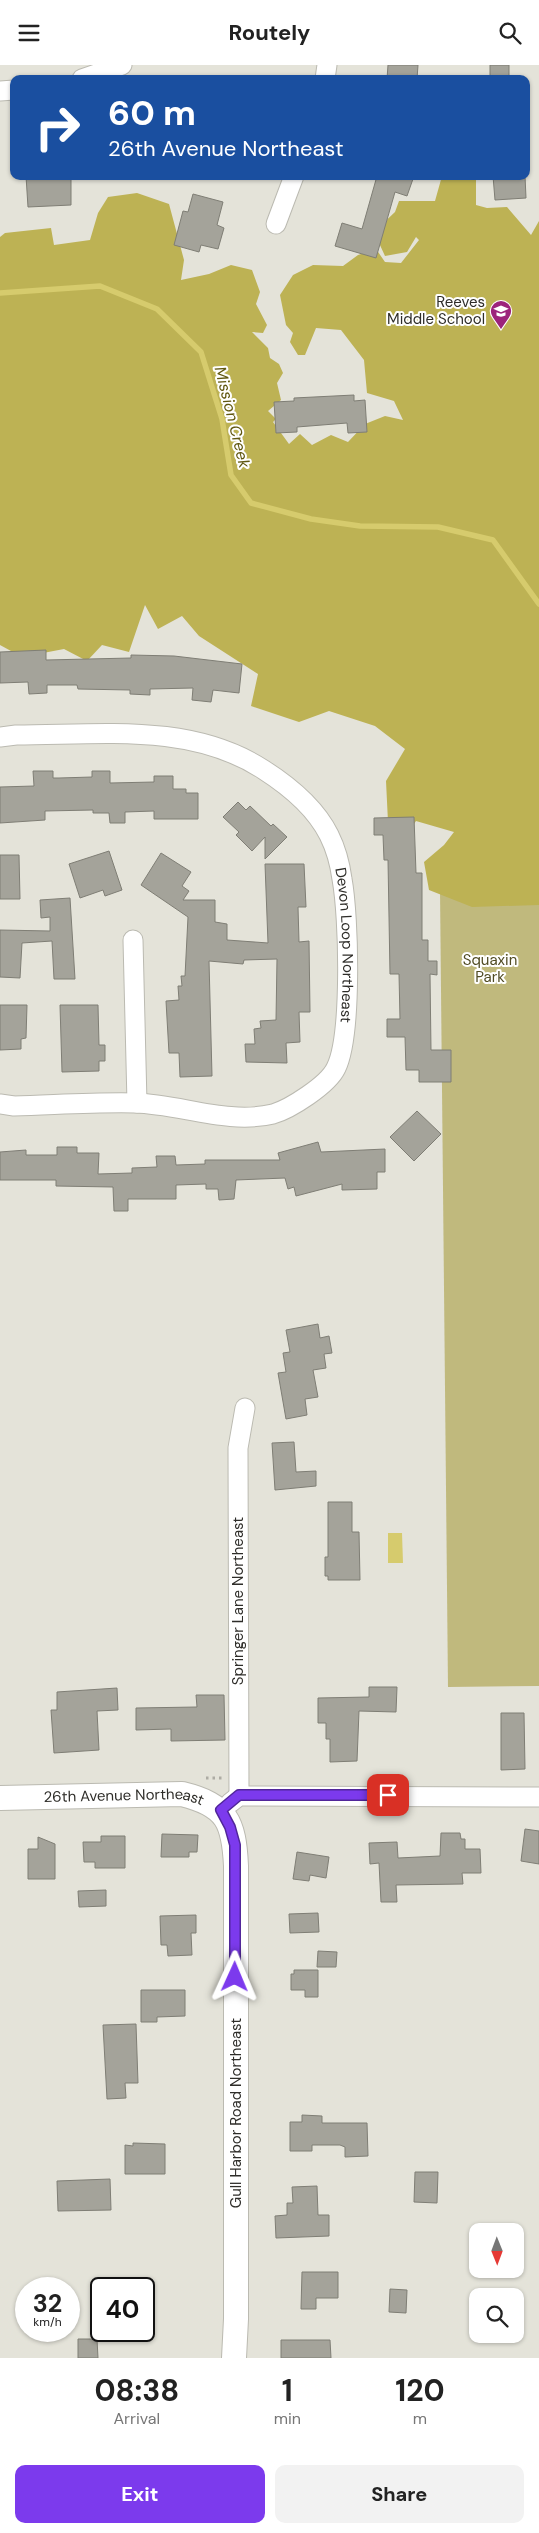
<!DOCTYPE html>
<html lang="en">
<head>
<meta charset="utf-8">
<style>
  body { margin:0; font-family:"DM Sans",sans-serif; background:#f2f2f2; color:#222; height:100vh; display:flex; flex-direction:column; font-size:19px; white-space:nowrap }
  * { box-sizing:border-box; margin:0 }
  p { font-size:16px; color:#767676 }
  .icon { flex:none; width:28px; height:28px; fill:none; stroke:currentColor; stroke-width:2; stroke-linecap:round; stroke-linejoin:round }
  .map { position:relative; height:2293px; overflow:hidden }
  .panel { display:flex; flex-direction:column; background:#fff; flex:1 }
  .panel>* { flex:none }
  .banner { position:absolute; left:10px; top:10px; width:520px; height:105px; border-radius:10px; box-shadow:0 1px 4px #0004; background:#1a4fa0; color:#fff; overflow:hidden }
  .needle { width:32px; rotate:179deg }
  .buttons { position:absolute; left:469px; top:2158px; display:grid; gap:10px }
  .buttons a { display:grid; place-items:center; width:55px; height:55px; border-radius:10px; background:#fff; box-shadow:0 1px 4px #0004; font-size:25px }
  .speed { position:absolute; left:15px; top:2212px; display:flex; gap:10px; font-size:25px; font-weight:700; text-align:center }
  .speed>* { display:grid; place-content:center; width:65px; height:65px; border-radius:50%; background:#fff; box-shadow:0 1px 4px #0004; line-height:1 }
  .speed small { font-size:12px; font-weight:400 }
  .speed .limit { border:2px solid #111; border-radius:8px; background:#fff; color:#111 }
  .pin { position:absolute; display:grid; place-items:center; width:42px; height:42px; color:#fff; margin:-21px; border-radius:10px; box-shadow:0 2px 8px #0006 }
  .me { position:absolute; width:55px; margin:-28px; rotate:1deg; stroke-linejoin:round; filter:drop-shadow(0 0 4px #0008) }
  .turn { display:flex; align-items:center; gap:18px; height:105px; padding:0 15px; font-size:22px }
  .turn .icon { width:65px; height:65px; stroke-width:2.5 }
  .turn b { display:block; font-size:35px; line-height:42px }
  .eta { display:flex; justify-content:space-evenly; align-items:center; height:85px; text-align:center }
  .eta b { font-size:30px; font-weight:700; line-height:35px }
  .cta { display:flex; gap:10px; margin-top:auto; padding:10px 15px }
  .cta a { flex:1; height:58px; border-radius:10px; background:#7c3aed; color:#fff; font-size:20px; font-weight:700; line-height:58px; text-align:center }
  .cta a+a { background:#f2f2f2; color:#222 }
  header { display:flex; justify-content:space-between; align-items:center; height:65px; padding:0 15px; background:#fff; font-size:22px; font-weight:700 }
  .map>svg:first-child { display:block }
</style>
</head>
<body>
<header><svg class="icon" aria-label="menu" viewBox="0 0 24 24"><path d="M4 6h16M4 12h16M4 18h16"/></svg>Routely<svg class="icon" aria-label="search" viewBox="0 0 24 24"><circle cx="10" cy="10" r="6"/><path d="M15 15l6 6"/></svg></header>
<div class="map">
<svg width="539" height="2293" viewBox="0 0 539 2293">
  <rect width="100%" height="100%" fill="#e4e3d9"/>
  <path fill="#c0b97d" d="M539 821V1621L448 1622 440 824Z"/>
  <path fill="#bdb254" d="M442 111H476V140L487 143 507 142 531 170 539 156V840L472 842 429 825 424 797 444 780 454 767 416 756 412 762 388 757 386 716 405 684 375 661 329 646 299 657 251 641 258 609 199 571 182 551 158 564 145 540 129 587 102 580 87 596 64 584 22 592 0 580V172L5 168 51 163 54 180 90 175 98 148 108 132 137 128 169 139 184 195 181 215 209 209 231 200 252 205 260 227 256 239 267 260 263 268 252 267 268 283 270 293 279 299 283 308 277 318 281 335 268 346 276 354 273 357 289 379 300 369 312 380 331 370 348 377 365 359 385 351 403 355 394 336 367 328 364 295 341 265 316 263 305 290H298L290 277 293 268 286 260 280 230 293 210 313 200 343 201 358 190 376 184 385 197 401 198 419 175 416 172 407 187 385 191 374 167 395 147 399 136H435Z"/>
  <path fill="#d6cb6d" d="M388 1468H402L403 1498H388Z"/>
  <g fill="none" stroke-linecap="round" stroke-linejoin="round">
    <path stroke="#d6cb6d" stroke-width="5.5" d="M0 228 100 221 157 244 201 287 222 354 231 410 251 438 311 454 360 461 438 462 493 475 539 539"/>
  </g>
  <path fill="#a4a39a" stroke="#7f7e75" d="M388 0H418L417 14H387Z
    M490 0H509V14H490Z
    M26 111H71V140L28 142Z
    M377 111H414L407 131 395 127 376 193 335 181 342 158 362 164Z
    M493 111H525L526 133 495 135Z
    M193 129 223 137 217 160 224 163 218 184 201 180 199 187 174 180 183 146 188 147Z
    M354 330V336L365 335 367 367 348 368 347 358 297 362V367L276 368 274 337 294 336V333Z
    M46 585V595L131 593V590L174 591 242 599 239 628 213 625 211 637 192 635 193 623 150 624V630L130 629V625L78 624 77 620H47V628L29 629 28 617 0 618V587Z
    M33 706H53V713H59L92 712V706H110V718L154 717V711H173V724H186V728H198V754H154V746L125 747V758H110L109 748H93V745L45 746V755L0 758V722L34 721Z
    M238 737 246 745 250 741 271 761 273 759 287 772 265 794V772L252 786 236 770 239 767 223 752Z
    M414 752 416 808H422V875H428V896H437V910L430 909 431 985H451V1017H419V1005H406L405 972H387V954H400L399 909H390L388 795H384L383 770H374V753Z
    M109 786 122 825 105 831 103 825 80 833 69 799Z
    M161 788 191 807 182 821 189 826 183 835H215V857L227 859V875L268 878 265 799H304L306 842H298L299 877 309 876 310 947H299L300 977 286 978 287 998 246 997 245 979H255L254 964 261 963 260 956 276 955 277 894 244 895 243 899 209 896 212 1011 180 1012 179 988H169L166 936 179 935 178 921H182L181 911H185L188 852 141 820Z
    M0 790H19L20 834H0Z
    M70 833 75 914H54L52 876 22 878 20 913 0 912V865L50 866V852L41 853 40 835Z
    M0 940H27L26 973 21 974V984L0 985Z
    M60 940H98L99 980H105V996H99V1006L62 1007Z
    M417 1046 441 1069 414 1096 390 1072Z
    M318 1077 321 1087 385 1084V1107H377V1124L342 1125V1119L296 1131 294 1122 288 1124 285 1113 236 1115 234 1134 219 1135 218 1124H206V1119L176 1120V1134H128V1146H114L113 1122 56 1121V1115H0V1087L26 1085V1090H57V1082H77V1088H99L98 1109 132 1108V1103L157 1102 156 1091H175L176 1100 205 1099V1095H280L278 1088Z
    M318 1259 320 1273 329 1271 332 1288 324 1289 326 1303 313 1305 318 1332 305 1334 307 1350 286 1354 278 1308 286 1307 283 1288 290 1287 286 1265Z
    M294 1377 296 1407 316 1406V1421L275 1425 272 1378Z
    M328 1437H352V1467H359L360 1515H328V1511H325V1492H328Z
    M369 1622H397L396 1647 359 1646 357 1696 330 1697V1674H326V1658H318V1633L369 1632Z
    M117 1623 118 1645 97 1646 99 1685 54 1688 51 1645H57V1627Z
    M196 1630H224L225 1675 171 1676V1664L136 1665V1643L197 1642Z
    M501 1648H524L525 1704 501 1705Z
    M525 1764 539 1766V1799L521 1796Z
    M441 1768H460L461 1774H465V1784H480L481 1808H462L463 1819 396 1820 397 1837H381L379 1798 370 1799 369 1778 397 1777 398 1793 440 1791Z
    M162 1769 198 1770 197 1787H189V1792H161Z
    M101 1771H125V1803H95V1797H84L83 1777H101Z
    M38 1772 55 1779V1814H28V1784H38Z
    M297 1787 329 1792 326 1813 310 1810 309 1816 293 1814Z
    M106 1825V1841L79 1842 78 1826Z
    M318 1848 319 1867 290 1868 289 1849Z
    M196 1850V1868H191L192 1890 168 1891 167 1880H161L160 1851Z
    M318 1886 337 1887 336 1902H317Z
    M294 1905H318V1932H305V1925H291V1909H294Z
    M141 1925H185V1951L157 1952V1957H141Z
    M136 1959 138 2018H125L126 2033 107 2034 103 1960Z
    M302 2050 322 2051V2058H367L368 2091 345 2092V2082L340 2080H312V2086H290V2057H302Z
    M133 2078 165 2079V2109H125V2080L133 2081Z
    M415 2107H438L437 2138 414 2137Z
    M110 2114 111 2145 58 2146 57 2116Z
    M317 2121 318 2150H329V2171L276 2173 275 2151 287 2150V2138H293L292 2122Z
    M302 2207H338V2233H316V2244H301Z
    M390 2224 407 2225 406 2248 389 2247Z
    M78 2274H97L98 2293H78Z
    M281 2275H330L331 2293H281Z"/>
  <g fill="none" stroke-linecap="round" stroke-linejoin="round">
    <g stroke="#bbbab1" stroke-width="21">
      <g id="minor">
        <path d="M82 14 122 0"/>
        <path d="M325 14 327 0"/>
        <path d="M0 26 14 25"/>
        <path d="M276 159 294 111"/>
        <path id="s1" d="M0 672 16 670C99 670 191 657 264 705 289 721 316 744 329 770 336 784 340 799 342 814 349 852 352 971 336 1003 328 1020 290 1044 273 1049 228 1060 180 1039 135 1038 95 1037 54 1040 14 1041L0 1039"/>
        <path d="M133 875 137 1038"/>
        <path d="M239 1731 238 1383 245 1343"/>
        <path d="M230 1738 239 1731 539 1732"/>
      </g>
    </g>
    <g stroke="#bbbab1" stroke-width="26">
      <g id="tertiary">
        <path id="s2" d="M0 1733 182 1729C227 1740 234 1757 236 1801V2254L234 2293"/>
      </g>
    </g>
    <path stroke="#adaca4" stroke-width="3" stroke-dasharray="2.5 4" stroke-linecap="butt" d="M206 1713H222"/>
    <use href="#minor" stroke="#fff" stroke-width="19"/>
    <use href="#tertiary" stroke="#fff" stroke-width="24"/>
  </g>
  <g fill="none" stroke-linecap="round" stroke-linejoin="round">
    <g stroke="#51269a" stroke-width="12">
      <path id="route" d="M235 1912V1780L230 1762 221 1745 239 1730H388"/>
    </g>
    <use href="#route" stroke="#7c3aed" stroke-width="9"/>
  </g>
  <defs>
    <g id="school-pin" transform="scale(1.125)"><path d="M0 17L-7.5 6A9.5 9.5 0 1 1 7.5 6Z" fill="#9c237b" stroke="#fff"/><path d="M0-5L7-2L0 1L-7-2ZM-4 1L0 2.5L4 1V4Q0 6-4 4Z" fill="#fff"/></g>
  </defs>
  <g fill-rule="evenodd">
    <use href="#school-pin" x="501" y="246"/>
  </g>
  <g text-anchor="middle" stroke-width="4" stroke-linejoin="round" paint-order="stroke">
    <g font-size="15" fill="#2e2d29" stroke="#fff" text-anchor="end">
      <text x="485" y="242">Reeves<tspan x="485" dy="17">Middle School</tspan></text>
    </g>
    <g font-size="15" fill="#2e2d29" stroke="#fff">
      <text dy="5" stroke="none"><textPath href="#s1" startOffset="476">Devon Loop Northeast</textPath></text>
      <text transform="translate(238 1536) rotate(-90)" y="5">Springer Lane Northeast</text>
      <text dy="5" stroke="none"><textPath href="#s2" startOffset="124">26th Avenue Northeast</textPath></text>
      <text transform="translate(236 2048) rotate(-90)" y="5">Gull Harbor Road Northeast</text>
    </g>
    <g font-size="15" fill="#504b23" stroke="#fff">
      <text x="490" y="900">Squaxin<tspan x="490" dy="17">Park</tspan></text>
    </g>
    <g font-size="16" font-style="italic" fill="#605710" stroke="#fff">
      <text transform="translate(233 352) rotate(76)" y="6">Mission Creek</text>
    </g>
  </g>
</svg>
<div class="buttons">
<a><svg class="needle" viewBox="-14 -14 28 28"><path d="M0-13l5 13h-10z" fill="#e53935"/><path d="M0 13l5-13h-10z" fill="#767676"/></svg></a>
<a><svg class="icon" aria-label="search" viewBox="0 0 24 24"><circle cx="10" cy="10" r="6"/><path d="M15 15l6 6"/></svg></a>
</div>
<div class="speed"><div>32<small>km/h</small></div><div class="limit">40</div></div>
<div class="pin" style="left:388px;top:1730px;background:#d93025"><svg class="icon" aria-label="arrive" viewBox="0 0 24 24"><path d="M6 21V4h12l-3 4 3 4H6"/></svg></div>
<svg class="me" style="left:235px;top:1912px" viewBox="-20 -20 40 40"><path d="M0-17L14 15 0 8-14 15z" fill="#7c3aed" stroke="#fff" stroke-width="4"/></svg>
<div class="banner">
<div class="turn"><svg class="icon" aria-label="right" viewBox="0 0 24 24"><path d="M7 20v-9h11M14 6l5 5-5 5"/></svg><div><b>60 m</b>26th Avenue Northeast</div></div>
</div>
</div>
<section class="panel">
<div class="eta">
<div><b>08:38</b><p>Arrival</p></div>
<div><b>1</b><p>min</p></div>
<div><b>120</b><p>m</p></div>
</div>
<div class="cta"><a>Exit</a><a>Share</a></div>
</section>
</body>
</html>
